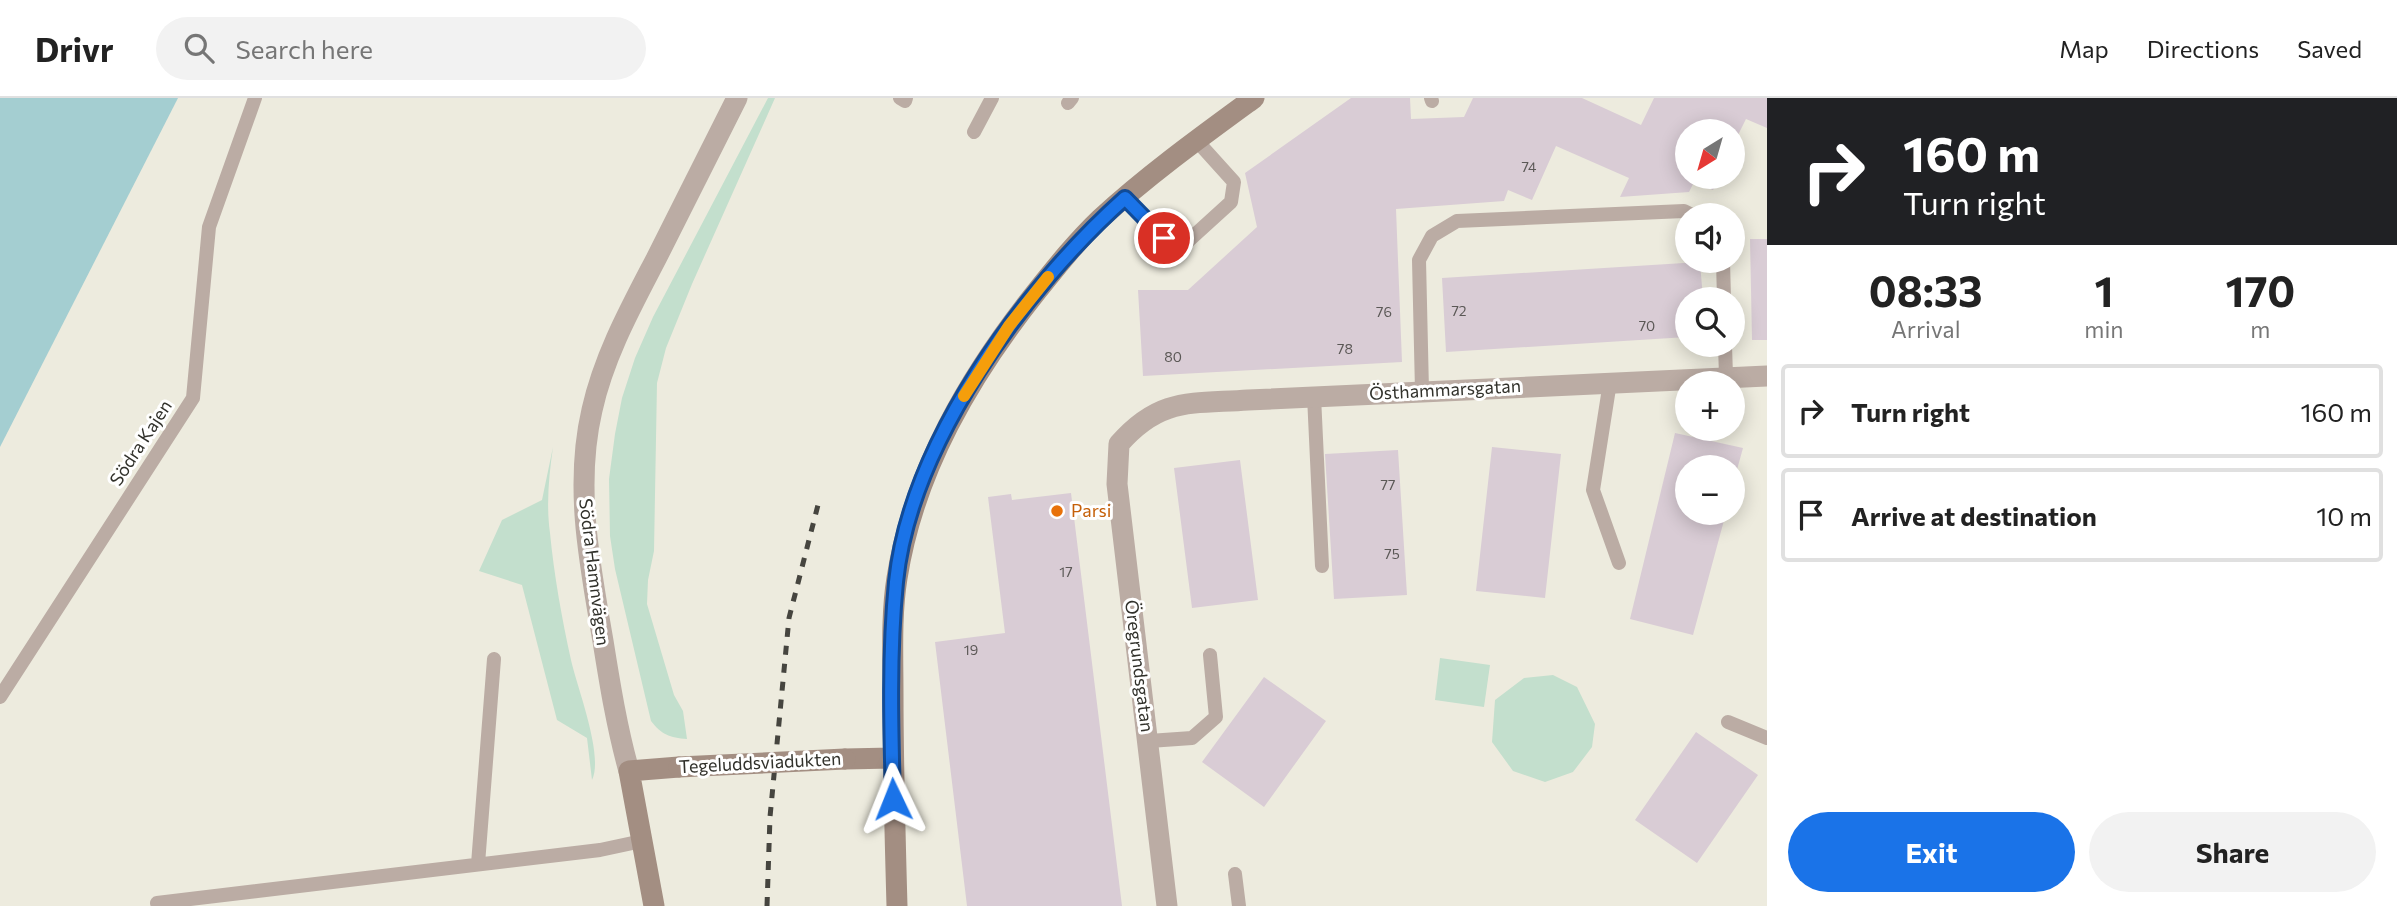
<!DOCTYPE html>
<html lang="en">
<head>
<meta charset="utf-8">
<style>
  body { margin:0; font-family:Commissioner,sans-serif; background:#f2f2f2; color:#222; height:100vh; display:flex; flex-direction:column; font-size:26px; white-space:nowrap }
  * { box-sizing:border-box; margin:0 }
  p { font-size:23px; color:#767676 }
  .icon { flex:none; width:38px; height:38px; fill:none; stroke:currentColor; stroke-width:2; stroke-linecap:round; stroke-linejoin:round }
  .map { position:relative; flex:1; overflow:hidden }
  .sheet { display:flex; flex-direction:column; background:#fff; width:630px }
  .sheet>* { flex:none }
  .banner { background:#202124; color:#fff; overflow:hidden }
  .needle { width:46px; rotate:217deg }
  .fabs { position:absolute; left:1675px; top:21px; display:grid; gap:14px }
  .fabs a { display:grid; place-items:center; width:70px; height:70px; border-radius:50%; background:#fff; box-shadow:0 4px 18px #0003; font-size:35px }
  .pin { position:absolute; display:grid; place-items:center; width:60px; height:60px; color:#fff; margin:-30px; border:4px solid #fff; border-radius:50%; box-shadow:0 2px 7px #0007 }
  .me { position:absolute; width:77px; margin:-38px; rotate:358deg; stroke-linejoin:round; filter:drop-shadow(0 0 5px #0008) }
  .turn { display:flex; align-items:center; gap:24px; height:147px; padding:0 21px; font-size:32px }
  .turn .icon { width:91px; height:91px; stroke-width:2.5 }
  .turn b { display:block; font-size:49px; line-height:60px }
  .eta { display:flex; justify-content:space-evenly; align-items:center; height:119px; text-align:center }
  .eta b { font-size:42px; font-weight:700; line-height:49px }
  .cta { display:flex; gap:14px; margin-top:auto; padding:14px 21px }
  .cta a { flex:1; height:80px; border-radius:42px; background:#1a73e8; color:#fff; font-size:28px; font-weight:700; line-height:80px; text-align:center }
  .cta a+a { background:#f2f2f2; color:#222 }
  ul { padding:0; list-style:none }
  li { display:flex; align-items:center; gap:21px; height:94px; margin:0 14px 10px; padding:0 7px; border:4px solid #e0e0e0; border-radius:7px }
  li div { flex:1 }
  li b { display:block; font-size:26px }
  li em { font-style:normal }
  header { display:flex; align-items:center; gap:42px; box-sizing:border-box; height:98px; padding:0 35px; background:#fff; border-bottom:2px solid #e0e0e0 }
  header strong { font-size:33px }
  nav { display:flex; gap:38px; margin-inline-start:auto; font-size:24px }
  .search { width:490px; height:63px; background:#f2f2f2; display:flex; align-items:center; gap:18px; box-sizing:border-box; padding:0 24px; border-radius:38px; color:#767676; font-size:26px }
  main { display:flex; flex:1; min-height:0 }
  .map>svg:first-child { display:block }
</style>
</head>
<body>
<header>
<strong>Drivr</strong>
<div class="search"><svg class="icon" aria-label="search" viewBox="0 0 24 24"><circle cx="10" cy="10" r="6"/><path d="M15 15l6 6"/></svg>Search here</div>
<nav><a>Map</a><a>Directions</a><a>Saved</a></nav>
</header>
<main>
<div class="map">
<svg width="1767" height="808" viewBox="0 0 1767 808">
  <rect width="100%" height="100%" fill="#edebde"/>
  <path fill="#c3dfcd" d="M768 0H775L692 186 666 250 657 285 654 453 648 482 647 506 674 597 683 613 687 641C670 640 661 636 651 623L615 471 610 438 609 381 615 336 622 300 635 260 653 219Z
    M553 349C549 377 546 406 550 435 554 477 562 521 571 562 577 589 604 658 592 682L587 640 557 622 522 487 479 473 502 422 542 402Z
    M1440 560 1490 567 1484 609 1435 602Z
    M1553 577 1577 589 1595 626 1592 649 1573 674 1545 684 1513 673 1492 644 1495 602 1524 580Z"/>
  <path fill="#a4ced1" d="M0 0H178L0 349Z"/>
  <path fill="#d9ccd5" d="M1351 0H1410L1411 21 1464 19 1473 0H1582L1641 27 1654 0H1767V30L1746 21 1732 49V33H1687V79H1719L1713 92 1694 84 1689 94 1620 99 1629 80 1556 48 1532 102 1508 92 1504 103 1396 111 1402 264 1143 278 1138 192H1188L1257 129 1245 75Z
    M1750 141H1767V242H1752Z
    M1700 164 1703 201H1687V239L1446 254 1442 180Z
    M1675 335 1743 350 1733 386 1732 369H1687V415H1726L1693 537 1630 521Z
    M1492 349 1561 356 1545 500 1476 493Z
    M1398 352 1407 497 1334 501 1325 356Z
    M1240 362 1258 502 1192 510 1174 370Z
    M1071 395 1122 808H967L935 544 1005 535 988 399 1011 396 1012 402Z
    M1264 579 1326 623 1264 709 1202 664Z
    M1696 634 1758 677 1697 765 1635 722Z"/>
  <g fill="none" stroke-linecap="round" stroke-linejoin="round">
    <path stroke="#bbaca4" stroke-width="14" d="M900 0 905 3 906 0
      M1431 0 1432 3
      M1068 5 1072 0
      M974 34 992 0
      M1125 100 1164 140 1187 144 1231 104 1234 84 1197 43
      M1723 163 1724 201
      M1725 247 1726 278
      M1610 284 1593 392 1619 465
      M1422 293 1419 162 1432 138 1457 123 1684 113 1692 117
      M1314 298 1322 468
      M0 599 193 300 209 129 255 0
      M1728 624 1767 640
      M1149 643 1192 640 1216 619 1210 557
      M478 766 494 561
      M1235 776 1239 808
      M157 805 600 752 642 743"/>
    <path stroke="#bbaca4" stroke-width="21" d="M1167 808 1117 386 1119 346C1160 299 1191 306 1248 302L1767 278"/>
    <path stroke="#bbaca4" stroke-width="21" d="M629 673C617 630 610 587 603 543 590 467 574 389 592 312 604 258 631 209 656 161 683 107 710 54 737 0"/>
    <path stroke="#a38e82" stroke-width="21" d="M845 661 892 660
      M654 808 629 673 679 669
      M897 808C895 737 893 667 893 596 893 558 891 517 897 480 914 372 970 277 1037 193 1057 168 1077 143 1100 121 1148 77 1202 38 1254 0"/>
    <path stroke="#46453f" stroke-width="5" stroke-dasharray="9 9" stroke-linecap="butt" d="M767 808 770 719 789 520 819 403"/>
    <path stroke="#a38e82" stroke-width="21" d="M679 669 845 661"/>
  </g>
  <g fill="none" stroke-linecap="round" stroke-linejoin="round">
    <g stroke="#114b97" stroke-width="18">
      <path id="route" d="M893 701C891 629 889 555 896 484 910 346 1024 190 1125 100L1164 140"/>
    </g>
    <use href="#route" stroke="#1a73e8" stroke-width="12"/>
    <path stroke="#f59e0b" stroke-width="12" d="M964 298 1009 228 1048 179"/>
  </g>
  <circle fill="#e8710a" stroke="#fff" stroke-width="2.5" cx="1057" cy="413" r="7"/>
  <g text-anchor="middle" stroke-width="6" stroke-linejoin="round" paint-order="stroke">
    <g font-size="14" fill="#5b5856">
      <text x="1529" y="74">74</text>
      <text x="1459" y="218">72</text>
      <text x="1384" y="219">76</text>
      <text x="1647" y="233">70</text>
      <text x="1345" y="256">78</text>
      <text x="1173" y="264">80</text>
      <text x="1388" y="392">77</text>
      <text x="1392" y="461">75</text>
      <text x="1066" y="479">17</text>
      <text x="971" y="557">19</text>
    </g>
    <g font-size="18" fill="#31312b" stroke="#fff">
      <text transform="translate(1445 292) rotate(-3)" y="6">Östhammarsgatan</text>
      <text transform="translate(141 345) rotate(-57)" y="6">Södra Kajen</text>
      <text transform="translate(594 474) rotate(83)" y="6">Södra Hamnvägen</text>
      <text transform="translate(1139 568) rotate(83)" y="6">Öregrundsgatan</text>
      <text transform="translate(760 665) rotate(-3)" y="6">Tegeluddsviadukten</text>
    </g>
    <g font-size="18" fill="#c56008" stroke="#fff" text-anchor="start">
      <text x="1071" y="419">Parsi</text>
    </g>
  </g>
</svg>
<div class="fabs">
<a><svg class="needle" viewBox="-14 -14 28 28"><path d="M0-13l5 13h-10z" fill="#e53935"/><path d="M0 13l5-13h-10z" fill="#767676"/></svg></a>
<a><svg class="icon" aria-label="sound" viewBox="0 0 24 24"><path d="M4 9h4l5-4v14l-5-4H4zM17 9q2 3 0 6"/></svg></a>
<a><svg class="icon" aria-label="search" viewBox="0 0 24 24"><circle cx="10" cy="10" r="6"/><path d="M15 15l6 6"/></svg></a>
<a>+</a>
<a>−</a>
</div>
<div class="pin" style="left:1164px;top:140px;background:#d93025"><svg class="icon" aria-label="arrive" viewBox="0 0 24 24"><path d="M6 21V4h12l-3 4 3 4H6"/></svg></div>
<svg class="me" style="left:893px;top:701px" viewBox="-20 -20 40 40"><path d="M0-17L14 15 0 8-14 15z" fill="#1a73e8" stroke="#fff" stroke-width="4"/></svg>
</div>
<section class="sheet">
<div class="banner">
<div class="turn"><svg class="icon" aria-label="right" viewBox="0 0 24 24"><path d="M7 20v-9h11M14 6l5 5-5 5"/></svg><div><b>160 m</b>Turn right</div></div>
</div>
<div class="eta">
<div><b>08:33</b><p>Arrival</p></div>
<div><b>1</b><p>min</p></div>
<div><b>170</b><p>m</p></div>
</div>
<ul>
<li><svg class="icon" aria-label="right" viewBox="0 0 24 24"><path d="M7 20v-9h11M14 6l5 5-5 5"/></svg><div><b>Turn right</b></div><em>160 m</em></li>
<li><svg class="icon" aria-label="arrive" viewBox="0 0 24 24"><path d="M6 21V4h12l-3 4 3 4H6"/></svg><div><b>Arrive at destination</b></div><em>10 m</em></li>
</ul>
<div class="cta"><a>Exit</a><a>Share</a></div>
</section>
</main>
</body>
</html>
